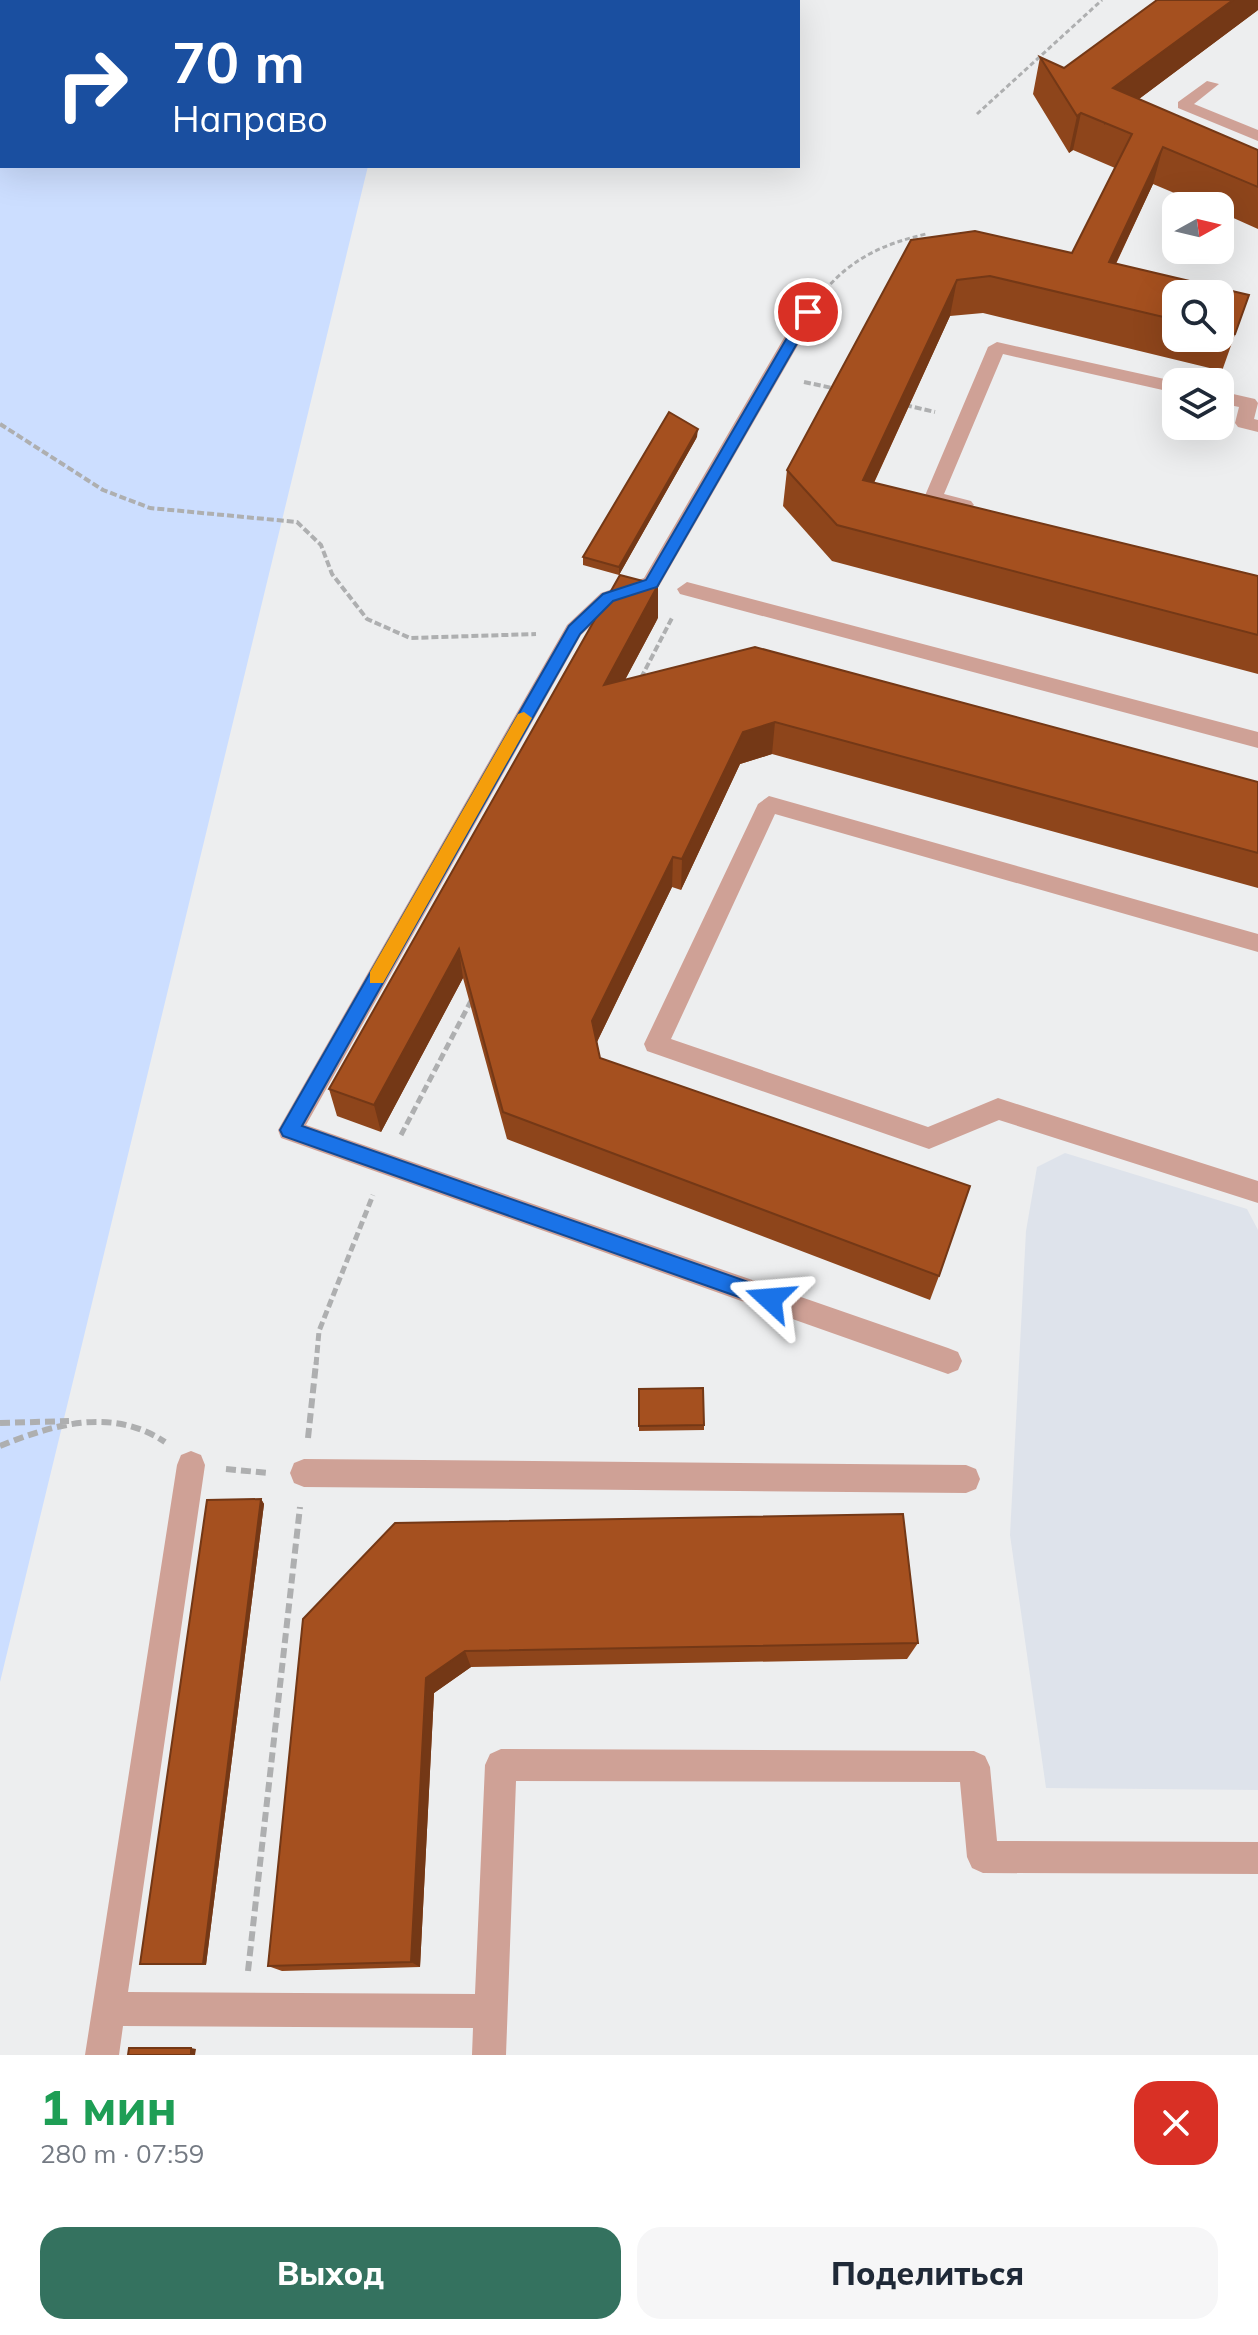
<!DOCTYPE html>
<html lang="ru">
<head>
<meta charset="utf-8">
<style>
  body { margin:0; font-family:Mulish,sans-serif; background:#f6f6f7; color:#1f2937; height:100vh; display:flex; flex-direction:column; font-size:30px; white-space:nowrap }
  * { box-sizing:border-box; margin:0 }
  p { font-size:26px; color:#747a83 }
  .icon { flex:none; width:44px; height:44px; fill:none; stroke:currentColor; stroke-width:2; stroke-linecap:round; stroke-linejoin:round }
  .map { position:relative; height:2055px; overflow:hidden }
  .details { display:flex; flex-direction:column; background:#fff; flex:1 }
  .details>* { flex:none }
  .banner { position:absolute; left:0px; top:0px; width:800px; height:168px; box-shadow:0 8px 32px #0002; background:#1a4fa0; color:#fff; overflow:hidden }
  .needle { width:52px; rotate:82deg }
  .controls { position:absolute; left:1162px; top:192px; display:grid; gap:16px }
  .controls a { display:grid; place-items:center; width:72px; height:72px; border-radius:16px; background:#fff; box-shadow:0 8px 32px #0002; font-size:40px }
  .pin { position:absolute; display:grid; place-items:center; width:68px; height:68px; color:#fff; margin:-34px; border:4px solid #fff; border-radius:50%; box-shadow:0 2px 8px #0007 }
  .me { position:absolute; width:88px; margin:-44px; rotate:289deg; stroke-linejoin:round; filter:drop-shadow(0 0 6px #0008) }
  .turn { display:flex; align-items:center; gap:28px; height:168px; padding:0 40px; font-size:36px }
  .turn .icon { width:104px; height:104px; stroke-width:2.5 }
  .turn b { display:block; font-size:56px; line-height:68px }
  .round { display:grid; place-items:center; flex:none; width:84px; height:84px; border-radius:24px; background:#f6f6f7 }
  .overview { display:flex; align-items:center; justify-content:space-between; height:136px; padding:0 40px }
  h1 { font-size:48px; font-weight:800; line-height:60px; color:#1e9e55 }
  .action { display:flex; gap:16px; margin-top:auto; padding:16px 40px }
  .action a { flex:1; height:92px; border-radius:24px; background:#34725f; color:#fff; font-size:32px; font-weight:800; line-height:92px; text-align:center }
  .action a+a { background:#f6f6f7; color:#1f2937 }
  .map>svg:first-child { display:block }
</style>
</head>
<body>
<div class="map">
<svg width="1258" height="2055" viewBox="0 0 1258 2055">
  <rect width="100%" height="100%" fill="#edeeef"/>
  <path fill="#dee3eb" d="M1065 1153 1247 1209 1258 1230V1790L1046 1788 1010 1535 1026 1231 1037 1167Z"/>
  <path fill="#ccdeff" d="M0 0H409L2 2V166H368L0 1682Z"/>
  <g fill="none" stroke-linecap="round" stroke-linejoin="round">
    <path stroke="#aeafb0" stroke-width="3" stroke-dasharray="5 3" stroke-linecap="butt" d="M977 114 1102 0
      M825 290C854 257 884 244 926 234"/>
    <path stroke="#aeafb0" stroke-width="4" stroke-dasharray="7 3" stroke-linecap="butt" d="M804 382 837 389
      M905 405 935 412
      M0 424 103 490 150 508 297 522 321 545 332 574 367 619 410 638 536 634
      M641 678 673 616"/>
    <path stroke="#aeafb0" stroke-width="5" stroke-dasharray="8 4" stroke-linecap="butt" d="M401 1135 472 999
      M316 1365 319 1331 373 1195"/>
    <path stroke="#aeafb0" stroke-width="6" stroke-dasharray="10 5" stroke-linecap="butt" d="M0 1423 69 1421
      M308 1438 316 1363
      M0 1446C54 1424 113 1407 165 1442
      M226 1469 268 1473
      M248 1971 300 1507"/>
    <path fill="#cfa196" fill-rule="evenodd" d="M1207 81 1219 84 1194 104 1258 130V141L1178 108V102Z
      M808 307 817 312 658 588 615 603 581 635 306 1125 948 1348 958 1352 962 1361 958 1370 948 1374 281 1138 278 1130 567 625 601 593 644 578 799 312Z
      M997 342 1178 382 1176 393 1003 354 944 494 971 501 974 505 964 511 926 502 924 498 988 347Z
      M1220 391 1255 399 1258 403 1254 419 1258 420V432L1238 427 1235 423 1239 407 1220 403Z
      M687 582 1258 732V748L680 594 677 589Z
      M769 796 1258 934V952L775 814 671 1039 928 1127 998 1098 1258 1181V1203L999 1120 929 1149 647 1051 644 1044 758 804Z
      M191 1451 201 1455 205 1465 128 1992 475 1994 485 1765 490 1754 501 1749 974 1751 985 1756 990 1767 997 1841 1258 1842V1874L983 1873 972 1868 967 1857 960 1782 516 1781 506 2055H472L473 2028 123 2026 119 2055H85L177 1465 181 1455Z
      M304 1459 966 1465 976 1469 980 1479 976 1489 966 1493 304 1487 294 1483 290 1473 294 1463Z"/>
  </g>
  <path fill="#8e451b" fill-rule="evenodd" d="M1258 10 1139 99 1258 150V229L1220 212V206H1205L1153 184 1116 264 1249 295 1222 371 983 313 950 316 874 483 1258 576V674L832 561 783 506 787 470 911 240 1072 253 1115 168 1073 150 1069 153 1033 94 1040 57 1064 68ZM1176 294H1220V338H1176Z
    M697 437 619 575 583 565V557Z
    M658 618 625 680 1258 782V888L772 754 740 764 681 890 672 887 597 1042 600 1058 939 1276 930 1300 507 1139 463 978 381 1132 337 1116 329 1089Z
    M639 1389 704 1425V1430L639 1431Z
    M261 1499 264 1504 206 1965H145L140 1964Z
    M303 1619 918 1643 907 1659 471 1667 434 1693 420 1967 282 1971 268 1966Z"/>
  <path fill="#743816" d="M1233 0H1258V10L1104 125 1113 88Z
    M1081 113 1073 150 1069 153 1077 116Z
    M1163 147 1153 184 1099 299 1109 262Z
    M957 280 950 316 858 517 863 480Z
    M698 429 697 437 619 575V567Z
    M658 585V618L605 717 604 685Z
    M775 722 772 754 740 764 681 890 682 859 743 732Z
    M673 857 672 887 593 1050 592 1021Z
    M459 949 463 978 381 1132 374 1105Z
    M261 1499 264 1504 206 1965 203 1964Z
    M465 1651 471 1667 434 1693 420 1967 411 1962 426 1678Z
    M191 2048 196 2049 195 2055H191Z"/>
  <path fill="#a5501f" stroke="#743816" stroke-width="2" d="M1157 0H1233L1113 88 1258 150V187L1163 147 1109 262 1249 295 1235 334 1220 330V294H1176V320L990 276 957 280 863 480 1258 576V635L837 525 787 470 911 240 975 231 1072 253 1132 134 1081 113 1077 116 1040 57 1064 68Z
    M669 412 698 429 619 567 583 557Z
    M620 575 658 585 604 685 755 647 1258 782V853L775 722 743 732 682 859 673 857 592 1021 600 1058 970 1186 939 1276 503 1112 459 949 374 1105 329 1089Z
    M703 1388 704 1425 639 1426V1389Z
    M261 1499 203 1964H140L207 1500Z
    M903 1514 918 1643 465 1651 426 1678 411 1962 268 1966 303 1619 395 1523Z
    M129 2048H191V2055H128Z"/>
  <path fill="#1a73e8" stroke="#114b97" stroke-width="2" d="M808 308 815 312 657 587 613 601 580 634 302 1126 777 1292 780 1299 777 1306 770 1308 283 1136 280 1130 569 626 603 594 646 580 802 312Z"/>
  <path fill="#f59e0b" d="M524 712 532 718 383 983H370V972L518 714Z"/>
</svg>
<div class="controls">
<a><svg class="needle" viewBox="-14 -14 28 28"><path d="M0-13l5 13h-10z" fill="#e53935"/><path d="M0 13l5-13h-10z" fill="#747a83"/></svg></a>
<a><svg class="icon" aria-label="search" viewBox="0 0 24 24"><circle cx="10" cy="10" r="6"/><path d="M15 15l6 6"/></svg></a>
<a><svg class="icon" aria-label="layers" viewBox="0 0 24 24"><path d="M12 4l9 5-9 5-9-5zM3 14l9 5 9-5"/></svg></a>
</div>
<div class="pin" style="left:808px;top:312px;background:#d93025"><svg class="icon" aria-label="arrive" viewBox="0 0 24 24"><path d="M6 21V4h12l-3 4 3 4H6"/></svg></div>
<svg class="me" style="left:770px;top:1299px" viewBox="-20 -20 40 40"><path d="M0-17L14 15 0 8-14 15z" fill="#1a73e8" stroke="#fff" stroke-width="4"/></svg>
<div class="banner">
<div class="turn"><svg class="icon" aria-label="right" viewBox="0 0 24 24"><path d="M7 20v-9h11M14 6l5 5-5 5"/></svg><div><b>70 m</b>Направо</div></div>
</div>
</div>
<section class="details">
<div class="overview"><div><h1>1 мин</h1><p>280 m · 07:59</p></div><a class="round" style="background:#d93025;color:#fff"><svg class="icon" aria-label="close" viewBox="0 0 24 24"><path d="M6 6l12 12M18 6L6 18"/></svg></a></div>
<div class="action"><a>Выход</a><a>Поделиться</a></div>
</section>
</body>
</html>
